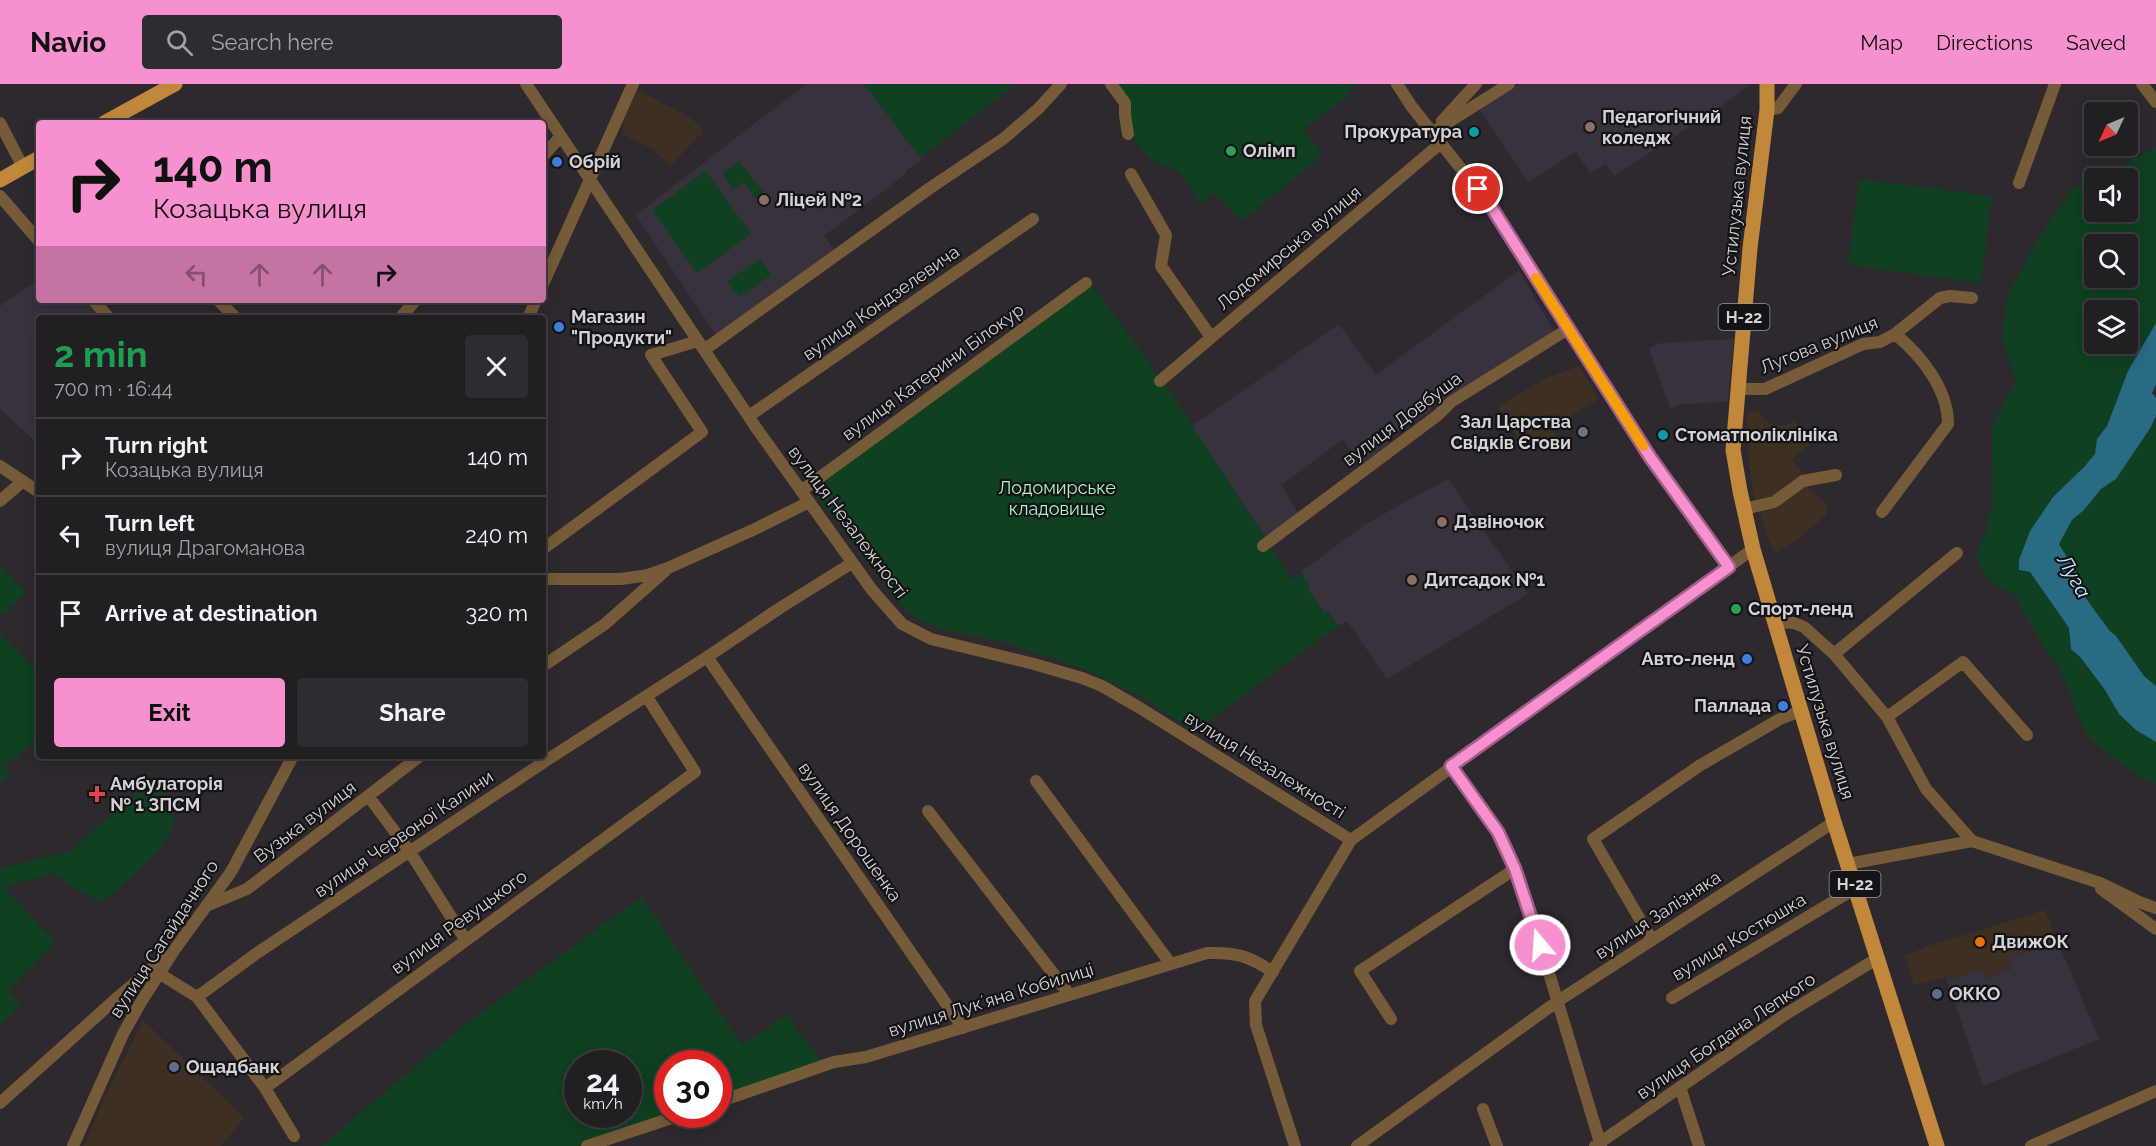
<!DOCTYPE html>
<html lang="en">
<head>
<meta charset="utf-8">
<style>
  body { margin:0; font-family:Raleway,sans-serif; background:#2e2c30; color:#f1f3f6; height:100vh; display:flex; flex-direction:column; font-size:22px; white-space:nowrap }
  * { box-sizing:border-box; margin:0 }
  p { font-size:20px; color:#a2a2a6 }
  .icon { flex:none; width:33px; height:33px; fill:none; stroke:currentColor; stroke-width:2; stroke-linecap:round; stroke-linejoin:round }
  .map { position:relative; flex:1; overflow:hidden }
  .sheet { position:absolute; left:36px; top:231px; width:510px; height:444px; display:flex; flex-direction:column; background:#221f23; border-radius:6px; box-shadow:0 3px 15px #0003,0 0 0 2px #3f3d41 }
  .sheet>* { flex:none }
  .top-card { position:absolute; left:36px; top:36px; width:510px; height:183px; border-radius:6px; box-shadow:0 3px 15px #0003,0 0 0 2px #3f3d41; background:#f790ce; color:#111; overflow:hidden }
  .needle { width:39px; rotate:226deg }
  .fabs { position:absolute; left:2084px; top:18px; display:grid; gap:12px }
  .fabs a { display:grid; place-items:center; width:54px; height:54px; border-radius:6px; background:#221f23; box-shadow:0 3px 15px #0003,0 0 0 2px #3f3d41; font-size:30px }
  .speed { position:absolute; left:564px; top:966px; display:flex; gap:12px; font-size:30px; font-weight:700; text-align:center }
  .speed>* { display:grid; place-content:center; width:78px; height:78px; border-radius:50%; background:#221f23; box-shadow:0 3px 15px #0003,0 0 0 2px #3f3d41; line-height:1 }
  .speed small { font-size:15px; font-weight:400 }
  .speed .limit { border:9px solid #d22; background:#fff; color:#111 }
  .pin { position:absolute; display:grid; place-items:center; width:51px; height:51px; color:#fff; margin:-26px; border:3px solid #fff; border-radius:50%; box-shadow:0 2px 6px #0007 }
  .me { position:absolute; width:66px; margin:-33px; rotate:342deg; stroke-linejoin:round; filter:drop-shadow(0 0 4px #0008) }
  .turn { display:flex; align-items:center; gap:21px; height:126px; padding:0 18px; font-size:27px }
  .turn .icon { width:78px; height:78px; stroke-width:2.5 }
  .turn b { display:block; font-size:42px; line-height:51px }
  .lanes { display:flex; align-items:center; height:57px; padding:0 18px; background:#0003; justify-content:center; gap:30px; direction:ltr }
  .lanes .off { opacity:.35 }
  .round { display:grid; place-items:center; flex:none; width:63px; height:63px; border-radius:6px; background:#2e2c30 }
  .summary { display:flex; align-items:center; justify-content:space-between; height:102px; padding:0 18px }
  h1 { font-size:36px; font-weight:700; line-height:45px; color:#1e9e55 }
  .primary-button { display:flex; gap:12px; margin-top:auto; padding:12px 18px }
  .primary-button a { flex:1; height:69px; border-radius:6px; background:#f790ce; color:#111; font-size:24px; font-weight:700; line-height:69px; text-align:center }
  .primary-button a+a { background:#2e2c30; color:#f1f3f6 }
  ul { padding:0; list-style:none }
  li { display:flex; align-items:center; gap:18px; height:78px; padding:0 18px; border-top:2px solid #3f3d41 }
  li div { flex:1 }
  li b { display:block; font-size:22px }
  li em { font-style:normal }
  header { display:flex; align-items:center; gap:36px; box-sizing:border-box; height:84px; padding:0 30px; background:#f790ce; color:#111 }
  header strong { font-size:28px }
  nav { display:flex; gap:33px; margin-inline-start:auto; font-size:21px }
  .search { width:420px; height:54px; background:#2e2c30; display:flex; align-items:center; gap:15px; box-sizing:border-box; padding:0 21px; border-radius:6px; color:#a2a2a6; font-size:22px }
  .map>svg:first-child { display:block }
</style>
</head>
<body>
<header>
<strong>Navio</strong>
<div class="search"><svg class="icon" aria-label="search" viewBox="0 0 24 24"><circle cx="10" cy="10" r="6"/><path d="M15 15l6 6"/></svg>Search here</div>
<nav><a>Map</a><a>Directions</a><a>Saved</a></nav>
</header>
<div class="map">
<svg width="2156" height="1062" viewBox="0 0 2156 1062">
  <rect width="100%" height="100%" fill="#2d292f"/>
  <path fill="#3e2f23" d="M638 6 691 34 704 47 670 82 653 65 623 51V37Z
    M1579 282 1599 315 1551 343 1556 353 1540 363 1536 358 1525 364 1498 323 1542 296Z
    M1759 326 1765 336 1773 341 1783 342 1795 337 1810 361 1792 375 1804 391 1807 402 1828 422 1826 431 1797 456 1777 468 1772 465 1755 416 1749 383 1747 330Z
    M2045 826 2058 858 2008 875 2011 884 1982 895 1978 886 1950 896 1946 893 1914 901 1905 872 1928 862Z
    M143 936 244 1034 221 1062H84L102 1019Z"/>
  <path fill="#38323d" d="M806 0H864L922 75 905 88 906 90 824 152 835 167 716 251 636 131Z
    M1519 0H1750L1726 19 1614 92 1606 80 1590 89 1576 68 1528 98 1479 25Z
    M1519 186 1555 249 1430 324 1431 327 1386 354 1389 360 1360 382 1343 355 1282 401 1298 430 1265 454 1192 342 1339 240 1376 291Z
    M39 195V216H85L101 234H39V361L0 325V222Z
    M1734 255 1728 318 1684 320 1670 324 1649 265 1661 259Z
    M1448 395 1528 510 1387 595 1347 537 1338 542 1328 527 1324 530 1307 504 1310 502 1301 488 1367 439Z
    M2058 858 2099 955 1983 1002 1946 893 1950 896 1979 886 1983 895 2011 885 2008 875Z"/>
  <path fill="#0e4021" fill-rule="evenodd" d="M864 0H1016L920 74Z
    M1115 0H1357L1347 8 1348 12 1304 45 1322 71 1242 137 1214 109 1201 120 1179 87C1133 78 1128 38 1115 0Z
    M2156 63V239L2128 287 2107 342 2097 355 2095 370C2071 399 2018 448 2019 486L2030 488 2069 544 2071 565 2081 574 2105 606 2119 630 2156 658V700L2141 693 2103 666 2084 647 2059 582 2046 567 2024 530 2017 511C1991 502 1985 495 1976 470L1986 449 1993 419 1992 343 2016 295 2002 255 2008 210 2047 140 2075 104 2094 96V128H2127V94H2099ZM2094 160H2127V194H2094ZM2094 226H2127V260H2094Z
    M739 77 764 109 756 115 744 98 733 106 723 89Z
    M706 87 751 150 697 189 652 126Z
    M1859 95 1992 112 1981 199 1848 181Z
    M760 175 771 191 739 213 727 197Z
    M1091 200 1151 281 1156 291 1169 305 1292 496 1302 490 1310 501 1307 504 1324 529 1327 527 1338 542 1194 648 1146 615 1086 586 1007 559 944 546 919 536 901 522 812 406Z
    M2156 331V602L2144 592 2116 552 2109 546 2085 513 2082 498 2059 460 2072 436 2084 426 2101 405 2116 395 2151 343Z
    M0 481 26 509 0 531Z
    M0 547 1 550 32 582 39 576V653L4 683 10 691 0 700Z
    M158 691 169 716 174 741 159 767 105 817C83 811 73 805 56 789L4 802 55 859 8 907 21 922 0 941V787L5 783 69 768Z
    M642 813 742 961 789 930 796 946 824 978 719 1016 718 980H668V1030L577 1062H321L475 933ZM578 980H628V1030H578Z"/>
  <path fill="#296b83" d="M2156 239V300L2152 309 2156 314V331L2151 343 2116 395 2101 405 2084 426 2072 436 2059 460 2082 498 2085 513 2109 546 2116 552 2144 592 2156 602V658L2136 646 2119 630 2105 606 2081 574 2071 565 2069 544 2030 488 2019 486V476L2030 447 2053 413 2084 383 2095 370 2097 355 2107 342 2128 287Z"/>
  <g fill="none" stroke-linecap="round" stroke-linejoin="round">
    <path stroke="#765b38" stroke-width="12" d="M526 0 757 345 872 506 902 540 931 555 1034 580 1082 594 1102 602 1140 624 1351 756
      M1111 0 1125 19V31L1128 50
      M1397 0 1412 23 1490 121 1650 373 1729 483
      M2142 0 2156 18
      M1767 26 1778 24 1796 0
      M1442 37 1476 0
      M0 39 23 83
      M1433 48 1509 0
      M543 72 561 52
      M1131 90 1166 151 1161 182 1211 253
      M2019 99 2055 0
      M0 112 39 157
      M543 200 633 0
      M93 216 109 234
      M218 216 236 234
      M400 234 416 216
      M528 234 536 216
      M704 266 930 104 1003 55 1038 25 1061 0
      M1160 297 1441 59
      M1739 305H1765L1863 260 1880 258 1895 250 1940 214 1950 212 1972 214
      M749 332 1033 135
      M0 382 39 408
      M801 407 1086 199
      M0 417 23 397
      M1744 425 1774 418 1803 397 1836 391
      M1882 428 1948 340C1948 305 1921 271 1895 250
      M1263 462 1438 331 1451 318 1568 245
      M543 465 702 348 651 271 698 257
      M543 495H621L648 491 668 484 755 445 809 418
      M1774 538 1794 539 1804 543 1834 570 1887 633 1926 705 1972 757
      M1834 570 1957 469
      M707 573 963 944
      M543 582 605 540 665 487
      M1887 633 1963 578 2027 651
      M1451 682 1498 748 1515 785 1537 849 1601 1062
      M1036 697 1170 879
      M369 713 410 768 465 855
      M928 727 1069 910
      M1848 780 1972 757 2100 799 2139 818 2156 824
      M2101 805 2156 845
      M206 822 247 805 420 672
      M1652 856 1593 755 1699 682 1780 635 1801 627
      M160 890 197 913 257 869 547 676 707 573 783 522 852 479
      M197 913 265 1004 695 688 647 613
      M1672 914 1856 804
      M1391 935 1360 887 1515 785
      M1680 1003 1699 1062
      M265 1004 294 1052
      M718 1018 834 978 866 973 1207 869C1236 868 1249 872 1273 888
      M0 1019 118 913 165 873
      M1483 1025 1497 1062
      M73 1062 123 950 141 918 175 865 231 788 293 672
      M587 1062 684 1030
      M1295 1062 1256 941 1255 917 1351 756 1753 465
      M1357 1062 1558 917 1834 738
      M1595 1062 1786 930 1878 874
      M2031 1062 2156 1007"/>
    <path stroke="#c1883b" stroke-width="15" d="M1767 0V26L1750 164 1733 366 1740 407 1753 465 1834 738 1937 1062
      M104 39 175 0
      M0 96 39 74"/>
  </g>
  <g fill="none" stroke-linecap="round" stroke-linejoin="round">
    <g stroke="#a15e86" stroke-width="15">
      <path id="route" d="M1478 105 1490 121 1650 373 1729 483 1451 682 1498 748 1515 785 1540 861"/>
    </g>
    <use href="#route" stroke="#f790ce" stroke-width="10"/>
    <path stroke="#f59e0b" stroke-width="10" d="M1536 194 1643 362"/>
  </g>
  <g fill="#8d6e63" stroke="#141315" stroke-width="2">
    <circle cx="1590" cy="43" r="6"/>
    <circle cx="764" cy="116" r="6"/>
    <circle cx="1442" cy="438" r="6"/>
    <circle cx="1412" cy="496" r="6"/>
  </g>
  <g fill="#0f9aa8" stroke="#141315" stroke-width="2">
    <circle cx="1474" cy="48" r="6"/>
    <circle cx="1663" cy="351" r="6"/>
  </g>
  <g fill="#2e9e5b" stroke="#141315" stroke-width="2">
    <circle cx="1231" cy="67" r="6"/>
    <circle cx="1736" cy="525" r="6"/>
  </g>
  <g fill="#3f7fe0" stroke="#141315" stroke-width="2">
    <circle cx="557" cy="78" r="6"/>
    <circle cx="559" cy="243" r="6"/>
    <circle cx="1747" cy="575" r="6"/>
    <circle cx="1783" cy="622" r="6"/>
  </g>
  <circle fill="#6b7280" stroke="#141315" stroke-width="2" cx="1583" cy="348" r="6"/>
  <path fill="#e0444e" stroke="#141315" stroke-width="2" d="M94 701h6v6h6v6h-6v6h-6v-6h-6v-6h6z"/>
  <circle fill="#e8710a" stroke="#141315" stroke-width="2" cx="1980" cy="858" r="6"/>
  <g fill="#5c6f8a" stroke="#141315" stroke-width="2">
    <circle cx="1937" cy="910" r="6"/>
    <circle cx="174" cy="983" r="6"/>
  </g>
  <g text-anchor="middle" stroke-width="4.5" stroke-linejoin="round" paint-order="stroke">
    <g fill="#141315" stroke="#9a999c" stroke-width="1.5">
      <rect x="1718.5" y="220" width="51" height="26" rx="4.5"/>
      <rect x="1829.5" y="787" width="51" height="26" rx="4.5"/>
    </g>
    <g font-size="16" font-weight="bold" fill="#d4d2d6">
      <text x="1744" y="239">Н-22</text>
      <text x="1855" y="806">Н-22</text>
    </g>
    <g font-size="18" font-weight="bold" fill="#d4d2d6" stroke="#141315" text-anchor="start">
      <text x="1602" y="39">Педагогічний<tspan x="1602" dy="21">коледж</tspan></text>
      <text x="1462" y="54" text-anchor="end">Прокуратура</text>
      <text x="1243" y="73">Олімп</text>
      <text x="569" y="84">Обрій</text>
      <text x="776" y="122">Ліцей №2</text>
      <text x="571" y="239">Магазин<tspan x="571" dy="21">"Продукти"</tspan></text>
      <text x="1571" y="344" text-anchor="end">Зал Царства<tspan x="1571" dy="21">Свідків Єгови</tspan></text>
      <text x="1675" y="357">Стоматполіклініка</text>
      <text x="1454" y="444">Дзвіночок</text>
      <text x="1424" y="502">Дитсадок №1</text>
      <text x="1748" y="531">Спорт-ленд</text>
      <text x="1735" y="581" text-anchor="end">Авто-ленд</text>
      <text x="1771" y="628" text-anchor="end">Паллада</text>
      <text x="110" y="706">Амбулаторія<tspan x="110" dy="21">№ 1 ЗПСМ</tspan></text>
      <text x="1992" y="864">ДвижОК</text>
      <text x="1949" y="916">ОККО</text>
      <text x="186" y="989">Ощадбанк</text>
    </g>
    <g font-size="18" fill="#d4d2d6" stroke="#141315">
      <text transform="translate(1737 112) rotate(-84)" y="6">Устилузька вулиця</text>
      <text transform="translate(1289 164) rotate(-40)" y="6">Лодомирська вулиця</text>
      <text transform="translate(881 219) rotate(-35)" y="6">вулиця Кондзелевича</text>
      <text transform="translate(1819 261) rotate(-22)" y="6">Лугова вулиця</text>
      <text transform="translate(933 288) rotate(-36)" y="6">вулиця Катерини Білокур</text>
      <text transform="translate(1402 335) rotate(-37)" y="6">вулиця Довбуша</text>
      <text transform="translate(848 438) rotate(53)" y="6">вулиця Незалежності</text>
      <text transform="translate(1825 638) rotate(73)" y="6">Устилузька вулиця</text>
      <text transform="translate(1265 681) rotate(32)" y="6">вулиця Незалежності</text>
      <text transform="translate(305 738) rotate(-37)" y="6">Вузька вулиця</text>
      <text transform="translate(850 748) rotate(55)" y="6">вулиця Дорошенка</text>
      <text transform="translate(404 750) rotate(-34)" y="6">вулиця Червоної Калини</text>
      <text transform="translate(1658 831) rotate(-33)" y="6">вулиця Залізняка</text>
      <text transform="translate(459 838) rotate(-36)" y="6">вулиця Ревуцького</text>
      <text transform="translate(1739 853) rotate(-31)" y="6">вулиця Костюшка</text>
      <text transform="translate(164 855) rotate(-57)" y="6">вулиця Сагайдачного</text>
      <text transform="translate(991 916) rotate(-17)" y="6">вулиця Лукʼяна Кобилиці</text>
      <text transform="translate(1726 952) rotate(-34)" y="6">вулиця Богдана Лепкого</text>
    </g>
    <g font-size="18" fill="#a9f3bc" stroke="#141315">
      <text x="1057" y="410">Лодомирське<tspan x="1057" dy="21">кладовище</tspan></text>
    </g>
    <g font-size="20" font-style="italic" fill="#c7eaf9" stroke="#141315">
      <text transform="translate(2074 492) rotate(60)" y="7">Луга</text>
    </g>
  </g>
</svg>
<div class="fabs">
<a><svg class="needle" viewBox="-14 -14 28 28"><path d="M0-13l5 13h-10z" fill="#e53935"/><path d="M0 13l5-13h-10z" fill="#a2a2a6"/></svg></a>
<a><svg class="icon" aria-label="sound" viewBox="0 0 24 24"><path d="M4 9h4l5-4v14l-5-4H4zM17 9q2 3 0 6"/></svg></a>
<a><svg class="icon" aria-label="search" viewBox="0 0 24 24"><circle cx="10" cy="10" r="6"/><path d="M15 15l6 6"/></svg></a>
<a><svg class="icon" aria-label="layers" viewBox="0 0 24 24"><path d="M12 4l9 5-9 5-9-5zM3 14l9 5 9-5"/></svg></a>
</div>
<div class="speed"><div>24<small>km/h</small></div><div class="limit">30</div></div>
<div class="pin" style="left:1478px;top:105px;background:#d93025"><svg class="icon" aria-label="arrive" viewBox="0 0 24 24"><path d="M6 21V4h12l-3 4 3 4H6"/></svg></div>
<svg class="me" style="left:1540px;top:861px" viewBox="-20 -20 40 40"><circle r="17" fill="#f790ce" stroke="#fff" stroke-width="3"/><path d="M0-11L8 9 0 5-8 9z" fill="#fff"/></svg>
<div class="top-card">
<div class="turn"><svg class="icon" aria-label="right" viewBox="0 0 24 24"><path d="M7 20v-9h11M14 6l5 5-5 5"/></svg><div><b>140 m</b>Козацька вулиця</div></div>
<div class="lanes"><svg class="icon off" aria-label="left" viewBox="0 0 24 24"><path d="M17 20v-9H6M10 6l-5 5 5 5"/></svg><svg class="icon off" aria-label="ahead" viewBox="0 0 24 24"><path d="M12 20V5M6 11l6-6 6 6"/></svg><svg class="icon off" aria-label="ahead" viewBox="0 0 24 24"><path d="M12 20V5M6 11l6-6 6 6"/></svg><svg class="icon" aria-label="right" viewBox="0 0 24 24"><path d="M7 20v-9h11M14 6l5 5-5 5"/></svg></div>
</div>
<section class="sheet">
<div class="summary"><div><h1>2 min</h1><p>700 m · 16:44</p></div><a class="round"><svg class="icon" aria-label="close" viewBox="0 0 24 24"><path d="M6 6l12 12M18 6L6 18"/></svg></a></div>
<ul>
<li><svg class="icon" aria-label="right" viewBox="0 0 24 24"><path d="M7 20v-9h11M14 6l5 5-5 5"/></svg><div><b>Turn right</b><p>Козацька вулиця</p></div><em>140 m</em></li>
<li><svg class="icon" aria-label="left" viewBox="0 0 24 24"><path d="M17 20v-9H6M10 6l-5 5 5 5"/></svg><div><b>Turn left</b><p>вулиця Драгоманова</p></div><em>240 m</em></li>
<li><svg class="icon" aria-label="arrive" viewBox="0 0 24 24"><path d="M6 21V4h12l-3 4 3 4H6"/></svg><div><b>Arrive at destination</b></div><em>320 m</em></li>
</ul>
<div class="primary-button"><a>Exit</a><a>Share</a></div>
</section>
</div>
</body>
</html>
